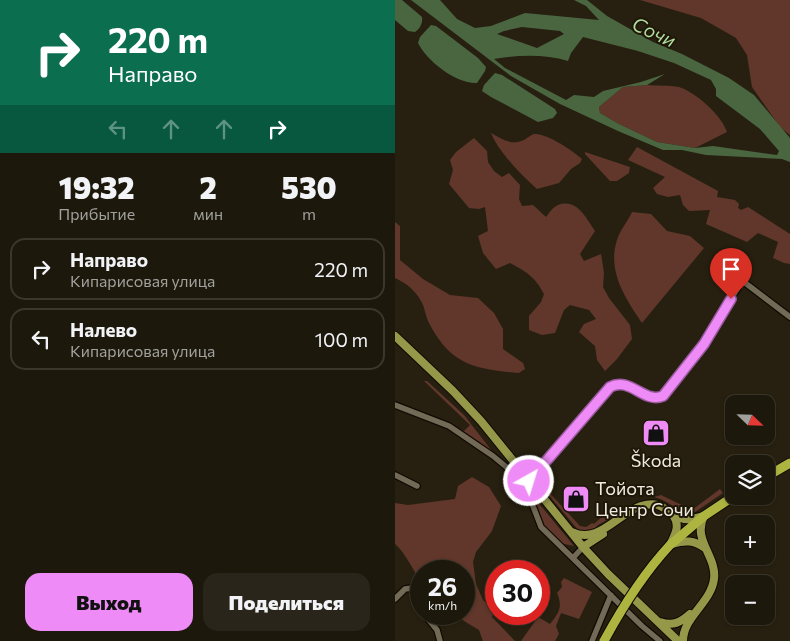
<!DOCTYPE html>
<html lang="ru">
<head>
<meta charset="utf-8">
<style>
  body { margin:0; font-family:Commissioner,sans-serif; background:#2a251a; color:#f1f3f6; height:100vh; display:flex; flex-direction:column; font-size:19px; white-space:nowrap }
  * { box-sizing:border-box; margin:0 }
  p { font-size:16px; color:#a0a09d }
  .icon { flex:none; width:28px; height:28px; fill:none; stroke:currentColor; stroke-width:2; stroke-linecap:round; stroke-linejoin:round }
  .map { position:relative; flex:1; overflow:hidden }
  .sheet { display:flex; flex-direction:column; background:#1d180c; width:395px }
  .sheet>* { flex:none }
  .top-card { background:#0b6e4f; color:#fff; overflow:hidden }
  .needle { width:32px; rotate:113deg }
  .buttons { position:absolute; left:330px; top:395px; display:grid; gap:10px }
  .buttons a { display:grid; place-items:center; width:50px; height:50px; border-radius:10px; background:#1d180c; box-shadow:0 1px 4px #0004,0 0 0 1px #3b372d; font-size:25px }
  .speed { position:absolute; left:15px; top:560px; display:flex; gap:10px; font-size:25px; font-weight:700; text-align:center }
  .speed>* { display:grid; place-content:center; width:65px; height:65px; border-radius:50%; background:#1d180c; box-shadow:0 1px 4px #0004,0 0 0 1px #3b372d; line-height:1 }
  .speed small { font-size:12px; font-weight:400 }
  .speed .limit { border:8px solid #d22; background:#fff; color:#111 }
  .pin { position:absolute; display:grid; place-items:center; width:42px; height:42px; color:#fff; margin:-51px -21px; border-radius:50% 50% 50% 0; rotate:-45deg; box-shadow:0 0 5px #0007 }
  .pin .icon { rotate:45deg }
  .me { position:absolute; width:55px; margin:-28px; rotate:39deg; stroke-linejoin:round; filter:drop-shadow(0 0 4px #0008) }
  .turn { display:flex; align-items:center; gap:18px; height:105px; padding:0 25px; font-size:22px }
  .turn .icon { width:65px; height:65px; stroke-width:2.5 }
  .turn b { display:block; font-size:35px; line-height:42px }
  .lanes { display:flex; align-items:center; height:48px; padding:0 25px; background:#0003; justify-content:center; gap:25px; direction:ltr }
  .lanes .off { opacity:.35 }
  .eta { display:flex; justify-content:space-evenly; align-items:center; height:85px; text-align:center }
  .eta b { font-size:30px; font-weight:800; line-height:35px }
  .cta { display:flex; gap:10px; margin-top:auto; padding:10px 25px }
  .cta a { flex:1; height:58px; border-radius:15px; background:#ef8bf7; color:#111; font-size:20px; font-weight:800; line-height:58px; text-align:center }
  .cta a+a { background:#2a251a; color:#f1f3f6 }
  ul { padding:0; list-style:none }
  li { display:flex; align-items:center; gap:15px; height:62px; margin:0 10px 8px; padding:0 15px; border:2px solid #3b372d; border-radius:15px }
  li div { flex:1 }
  li b { display:block; font-size:19px }
  li em { font-style:normal }
  main { display:flex; flex:1; min-height:0 }
  .map>svg:first-child { display:block }
</style>
</head>
<body>
<main>
<section class="sheet">
<div class="top-card">
<div class="turn"><svg class="icon" aria-label="right" viewBox="0 0 24 24"><path d="M7 20v-9h11M14 6l5 5-5 5"/></svg><div><b>220 m</b>Направо</div></div>
<div class="lanes"><svg class="icon off" aria-label="left" viewBox="0 0 24 24"><path d="M17 20v-9H6M10 6l-5 5 5 5"/></svg><svg class="icon off" aria-label="ahead" viewBox="0 0 24 24"><path d="M12 20V5M6 11l6-6 6 6"/></svg><svg class="icon off" aria-label="ahead" viewBox="0 0 24 24"><path d="M12 20V5M6 11l6-6 6 6"/></svg><svg class="icon" aria-label="right" viewBox="0 0 24 24"><path d="M7 20v-9h11M14 6l5 5-5 5"/></svg></div>
</div>
<div class="eta">
<div><b>19:32</b><p>Прибытие</p></div>
<div><b>2</b><p>мин</p></div>
<div><b>530</b><p>m</p></div>
</div>
<ul>
<li><svg class="icon" aria-label="right" viewBox="0 0 24 24"><path d="M7 20v-9h11M14 6l5 5-5 5"/></svg><div><b>Направо</b><p>Кипарисовая улица</p></div><em>220 m</em></li>
<li><svg class="icon" aria-label="left" viewBox="0 0 24 24"><path d="M17 20v-9H6M10 6l-5 5 5 5"/></svg><div><b>Налево</b><p>Кипарисовая улица</p></div><em>100 m</em></li>
</ul>
<div class="cta"><a>Выход</a><a>Поделиться</a></div>
</section>
<div class="map">
<svg width="395" height="641" viewBox="0 0 395 641">
  <rect width="100%" height="100%" fill="#272010"/>
  <path fill="#60372a" d="M245 0H395V135L385 127 357 87 352 55 341 38 306 18Z
    M252 85C262 86 274 85 284 87 301 92 327 116 332 132L300 148 262 142 224 124 205 113 204 107 228 87Z
    M96 133C107 139 116 146 129 140 132 138 136 135 139 134 152 133 178 151 187 159L185 163 176 169 164 183 142 189C127 176 103 151 96 133Z
    M79 138 92 151 93 162 99 171 107 177 114 173 125 185 124 199 127 206 138 205 151 217C154 213 158 207 163 205 182 198 191 218 200 231L185 254 189 261 206 254 209 273 208 287 214 298 235 325 237 339 222 359 210 371 202 360 200 346 184 332 189 324 201 319 194 310 175 305 169 310 160 333 147 335 134 330V316L146 302 149 294C140 277 132 272 115 263L101 269 88 253 83 236 93 231 90 207 84 209 74 208 54 184 58 170 55 160 61 152Z
    M242 147 323 191 322 197 340 200 344 204 343 208 346 210 353 207 395 234V264L389 263 378 258 383 242 363 233 352 242 311 224 315 210 294 211 288 205 285 195 273 197 262 194 258 188 270 177 233 160Z
    M190 152 235 167 234 173 222 181H215L190 154Z
    M237 212 256 214 272 231 295 236 309 248 247 323C230 298 212 271 222 240 225 230 233 221 237 212Z
    M0 222 5 226V260L28 279 55 295 83 298 99 313 108 329V349L128 363 130 369 124 373C79 369 56 365 34 323 30 316 30 307 26 301 20 290 11 283 0 278Z
    M29 381H32L69 415 100 455 27 413 28 412 69 431 75 425Z
    M77 477 94 487 106 506 97 531 81 552 78 562 81 584 88 600 99 610 97 617 120 641H88L84 630 69 621 62 614H69V571H26V582C19 571 9 551 0 544V503L13 505 60 499 63 486Z
    M149 478 151 489 185 526 191 527 197 523 199 524 218 507 223 514 203 525 196 532 184 531 146 486Z
    M325 489 328 493 300 512C284 515 276 501 259 497L266 495 297 510Z
    M137 495 179 546 164 543 147 526Z
    M169 578 197 592 184 619 166 613 161 626 164 634 160 641H126L143 617 155 624C164 613 168 607 162 593L167 587 166 582Z"/>
  <path fill="#4a6641" fill-rule="evenodd" d="M0 0H7L27 17C28 23 25 29 20 32L13 31 0 20Z
    M16 0H45L62 19 80 28 96 26 130 13 204 20 191 6 179 0H192L212 16 258 42 287 54 334 78 359 95 395 138V162L387 159 311 155 287 150H268L223 131 165 104 116 76ZM127 27 165 31 169 34 142 48 102 34 109 31ZM188 37 243 51 279 63 316 80 321 89V96L365 129 384 151 382 155 318 146 300 148 262 142 224 124 205 113 204 107 228 87 252 85 270 74 246 82 208 91 199 97 179 95 171 100 110 68 99 59C123 55 150 54 173 61L176 53Z
    M36 25 41 26 83 58 91 67 90 71 82 83C61 84 32 61 23 43L25 37Z
    M100 73 107 75 160 109 162 113 158 118 143 122 96 97 87 91 89 85Z"/>
  <g fill="none" stroke-linecap="round" stroke-linejoin="round">
    <g stroke="#100a00" stroke-width="8">
      <path id="minor" d="M0 405 54 426 98 456 116 471
        M0 475 22 486
        M134 481 215 387C235 377 249 405 268 396L309 344 345 284 349 282 395 317
        M133 493 146 527 247 626 265 641
        M178 558 188 547
        M0 599 10 589 17 588 26 610
        M29 614 42 630 45 641
        M197 641 216 595"/>
    </g>
    <g stroke="#100a00" stroke-width="10">
      <path id="major" d="M0 336 58 391 86 421 188 547 213 574 283 641
        M177 532C203 545 222 514 246 506 269 499 270 514 286 518 293 521 301 518 309 516
        M276 543C281 533 285 525 278 515
        M277 544C290 540 299 540 310 548
        M188 547 208 534
        M265 622C278 626 285 623 295 614
        M288 641C288 617 316 603 319 579 322 556 297 540 309 516"/>
    </g>
    <g stroke="#100a00" stroke-width="11">
      <path id="highway" d="M371 477 395 463
        M275 545 309 516 339 496"/>
    </g>
    <use href="#minor" stroke="#726a57" stroke-width="5.5"/>
    <use href="#major" stroke="#959749" stroke-width="8"/>
    <use href="#highway" stroke="#adb540" stroke-width="9"/>
    <g stroke="#100a00" stroke-width="11" stroke-linecap="butt">
      <path id="highway-bridge" d="M209 641C228 606 248 574 275 545"/>
    </g>
    <use href="#highway-bridge" stroke="#adb540" stroke-width="9"/>
  </g>
  <g fill="none" stroke-linecap="round" stroke-linejoin="round">
    <g stroke="#9b5aa1" stroke-width="12">
      <path id="route" d="M134 481 215 387C235 376 249 404 268 396L309 344 336 299"/>
    </g>
    <use href="#route" stroke="#ef8bf7" stroke-width="9"/>
  </g>
  <defs>
    <g id="shop-square" transform="scale(1.4375)"><rect x="-9" y="-9" width="18" height="18" rx="4" fill="#ef8bf7" stroke="#1e1707"/><path d="M-5-2.5h2.3a2.7 3.5 0 0 1 5.4 0H5L5.5 6h-11ZM-1.5-2.5h3a1.5 2.3 0 0 0-3 0Z" fill="#111"/></g>
  </defs>
  <g fill-rule="evenodd">
    <use href="#shop-square" x="261" y="433"/>
    <use href="#shop-square" x="181" y="499"/>
  </g>
  <g text-anchor="middle" stroke-width="4" stroke-linejoin="round" paint-order="stroke">
    <g font-size="18" fill="#f0ebe1" stroke="#1e1707">
      <text x="261" y="467">Škoda</text>
      <text x="200" y="495" text-anchor="start">Тойота<tspan x="200" dy="21">Центр Сочи</tspan></text>
    </g>
    <g font-size="19" font-style="italic" fill="#afdc9f" stroke="#1e1707">
      <text transform="translate(259 32) rotate(25)" y="7">Сочи</text>
    </g>
  </g>
</svg>
<div class="buttons">
<a><svg class="needle" viewBox="-14 -14 28 28"><path d="M0-13l5 13h-10z" fill="#e53935"/><path d="M0 13l5-13h-10z" fill="#a0a09d"/></svg></a>
<a><svg class="icon" aria-label="layers" viewBox="0 0 24 24"><path d="M12 4l9 5-9 5-9-5zM3 14l9 5 9-5"/></svg></a>
<a>+</a>
<a>−</a>
</div>
<div class="speed"><div>26<small>km/h</small></div><div class="limit">30</div></div>
<div class="pin" style="left:336px;top:299px;background:#d93025"><svg class="icon" aria-label="arrive" viewBox="0 0 24 24"><path d="M6 21V4h12l-3 4 3 4H6"/></svg></div>
<svg class="me" style="left:134px;top:481px" viewBox="-20 -20 40 40"><circle r="17" fill="#ef8bf7" stroke="#fff" stroke-width="3"/><path d="M0-11L8 9 0 5-8 9z" fill="#fff"/></svg>
</div>
</main>
</body>
</html>
